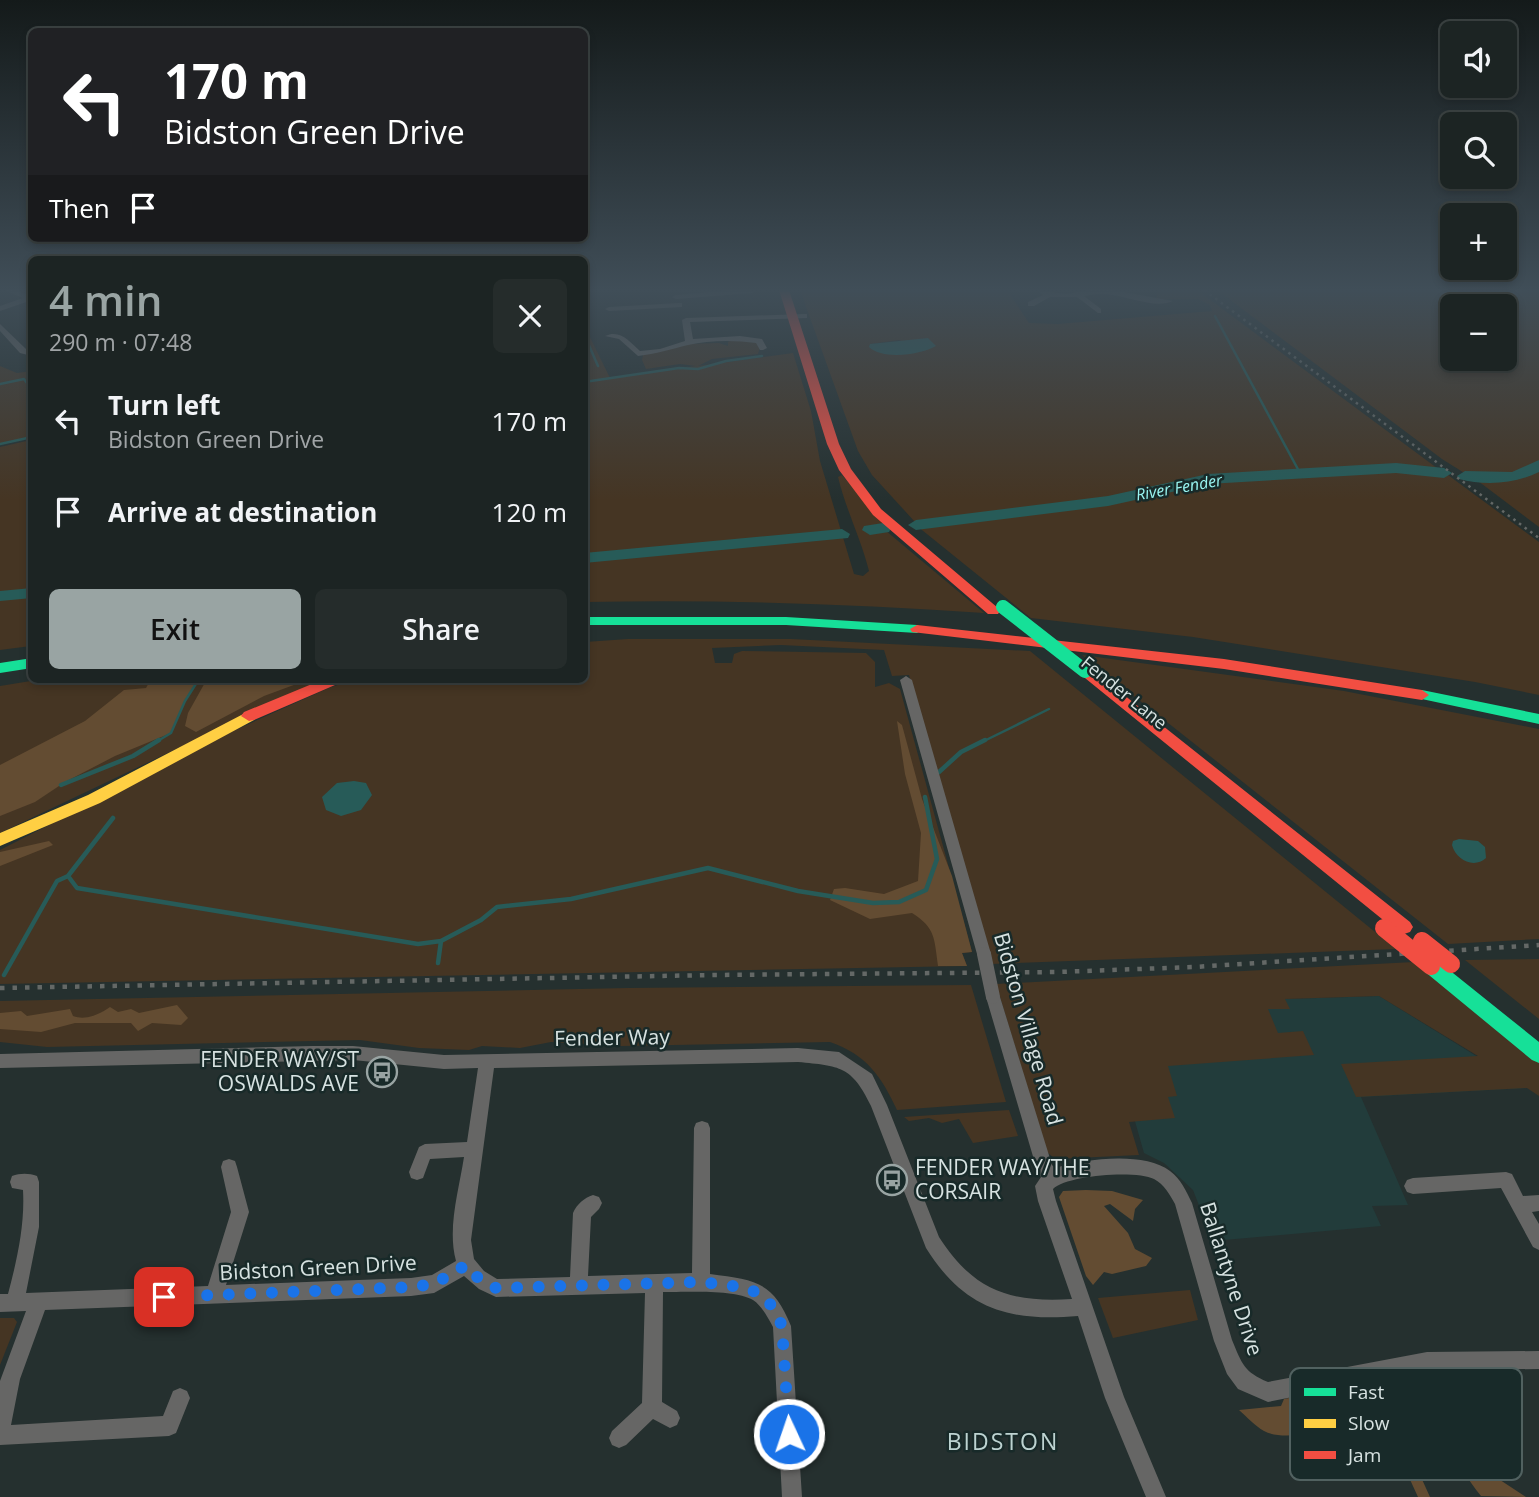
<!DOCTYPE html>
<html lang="en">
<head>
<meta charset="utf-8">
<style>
  body { margin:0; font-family:"Open Sans",sans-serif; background:#252c2b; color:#f1f3f6; height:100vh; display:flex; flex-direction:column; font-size:26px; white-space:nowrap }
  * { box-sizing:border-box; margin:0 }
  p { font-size:23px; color:#a0a4a6 }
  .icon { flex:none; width:38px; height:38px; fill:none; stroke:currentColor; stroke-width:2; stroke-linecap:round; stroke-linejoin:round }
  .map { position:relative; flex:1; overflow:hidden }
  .side { position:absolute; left:28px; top:256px; width:560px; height:427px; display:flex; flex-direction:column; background:#1c2423; border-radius:10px; box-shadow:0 4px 10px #0003,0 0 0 2px #3a4141 }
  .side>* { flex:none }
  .guide { position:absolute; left:28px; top:28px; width:560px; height:214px; border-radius:10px; box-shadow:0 4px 10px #0003,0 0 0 2px #3a4141; background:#202124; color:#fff; overflow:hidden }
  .fabs { position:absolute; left:1440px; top:21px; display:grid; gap:14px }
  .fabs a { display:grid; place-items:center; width:77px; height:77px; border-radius:10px; background:#1c2423; box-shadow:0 4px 10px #0003,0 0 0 2px #3a4141; font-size:35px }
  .pin { position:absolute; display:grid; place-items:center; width:60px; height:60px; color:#fff; margin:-30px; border-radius:14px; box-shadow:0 4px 10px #0006 }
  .me { position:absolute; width:77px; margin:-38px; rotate:357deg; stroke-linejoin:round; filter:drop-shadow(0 0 5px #0008) }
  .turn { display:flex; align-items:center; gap:24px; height:147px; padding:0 21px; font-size:32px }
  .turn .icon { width:91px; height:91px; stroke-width:2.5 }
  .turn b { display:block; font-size:49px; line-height:60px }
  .then { display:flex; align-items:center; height:66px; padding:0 21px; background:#0003; gap:14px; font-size:26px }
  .round { display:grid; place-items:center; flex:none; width:74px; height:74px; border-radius:10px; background:#252c2b }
  .overview { display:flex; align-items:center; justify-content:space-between; height:119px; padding:0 21px }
  h1 { font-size:42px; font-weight:600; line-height:52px; color:#99a4a3 }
  .primary-button { display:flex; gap:14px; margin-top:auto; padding:14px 21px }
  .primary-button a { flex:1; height:80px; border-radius:10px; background:#99a4a3; color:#111; font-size:28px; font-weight:600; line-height:80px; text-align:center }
  .primary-button a+a { background:#252c2b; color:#f1f3f6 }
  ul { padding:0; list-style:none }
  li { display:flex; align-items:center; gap:21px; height:91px; padding:0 21px }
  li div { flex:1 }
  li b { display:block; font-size:26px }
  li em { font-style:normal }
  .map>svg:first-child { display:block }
</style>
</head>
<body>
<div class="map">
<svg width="1539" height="1497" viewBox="0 0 1539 1497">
  <rect width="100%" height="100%" fill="#25302f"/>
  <path fill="#223c3b" d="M1379 996 1528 1088 1361 1097 1408 1205 1372 1206 1381 1226 1213 1241 1193 1190 1164 1163 1144 1153 1102 1005Z"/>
  <path fill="#453523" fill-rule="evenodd" d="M800 290H1007L1029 323 1058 324 1212 311 1210 305 1198 299H1156L1159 290H1197L1441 471 1387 466 1228 476 1090 502 915 522 872 475 858 451ZM899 340 924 351 886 353 870 344Z
    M1217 290H1539V527L1482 484 1442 459ZM1452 306H1505V359H1452Z
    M584 325 610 378 696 366 680 364 646 369 642 360 643 355 684 344 719 343 728 346V342L734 339 757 343 760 347 758 354 712 359 698 366 793 353 811 411 820 461 854 574 863 576 869 571C861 539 846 510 838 477L842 475 884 524 879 525 984 613C851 604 718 599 585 602V559L841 534 840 532 585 556Z
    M0 366 17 373 32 371 31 437 0 444Z
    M31 440V592L0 595V447Z
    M1397 469 1448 475 1539 542V695L1475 682 1193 637 1031 618 917 526 1069 510 1212 482Z
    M31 595V646L0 650V596Z
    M628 639H791L1030 651 1396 949 991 964 909 675 892 676 884 650 781 645 712 648 715 663H732L734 654 742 651 866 653 875 662V687L889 683 900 689 972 952 962 953 967 966 0 984V850L233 731 331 687 358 679H584L585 642Z
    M1082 655 1344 691 1539 729V939L1448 944Z
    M43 679H323L0 833V686Z
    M1539 959V1019L1465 960Z
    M1414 962 1539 1062V1096L1527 1088 1356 1097 1341 1064 1478 1056 1379 996 1285 999 1290 1009H1268L1278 1033 1303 1031 1314 1055 1168 1066 1177 1096 1168 1097 1175 1118 1129 1122 1139 1155 1055 1159 1047 1152 996 984Z
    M971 985 1006 1102 897 1110C881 1076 867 1055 830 1042L622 1046 551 1042 520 1048 482 1046 469 1050 419 1048 360 1040 47 1047 0 1042V1001L628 988Z
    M1009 1110 1018 1136 973 1143 959 1119 942 1123 929 1118 909 1121 904 1117Z
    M1190 1290 1198 1320 1113 1338 1098 1298Z
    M0 1318H14L17 1322 0 1365Z"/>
  <path fill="#634c32" d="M151 679H199L185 701 171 733 115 756 65 782 35 802 0 816V765L85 721 124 690 146 688Z
    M207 679H310L264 696 196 732 185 726 188 713Z
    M897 721 902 725 922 799 952 876 972 952 962 953 967 966H938C934 939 936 928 912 913L870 919 830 900 834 889 845 888 884 894 918 881 921 833 905 774Z
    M49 841 53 845 0 866V852Z
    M177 1005 188 1018 181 1025 152 1023 138 1031 131 1023H75L41 1032 0 1029V1013L21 1011 27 1016 70 1009 73 1016C86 1021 100 1014 110 1007L118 1012 131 1009 139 1013Z
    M1086 1190 1112 1191 1143 1200 1135 1209 1133 1221 1110 1204 1104 1206 1128 1233 1135 1249 1152 1258 1146 1266 1112 1274 1104 1272 1093 1285 1086 1276 1059 1197 1063 1191Z
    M1444 1379 1494 1476 1526 1497 1481 1496C1455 1464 1445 1435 1438 1395L1407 1399 1396 1422 1430 1497H1418L1401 1460 1371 1418C1346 1425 1288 1444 1264 1431 1255 1426 1247 1417 1239 1410L1281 1406 1284 1399 1362 1384Z"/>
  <path fill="#275b58" d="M928 338 936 346C921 355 882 360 869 347L870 344Z
    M354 781 366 783 372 795 361 810 341 816 326 810 322 797 337 783Z
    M1459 839 1478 841 1485 847 1486 858C1474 869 1456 860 1452 845L1453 841Z"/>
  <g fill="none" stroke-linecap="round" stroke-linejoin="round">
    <path stroke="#275b58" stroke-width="2.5" d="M1215 316 1300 473
      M584 334 598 366
      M584 382 679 368 698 369 726 361 762 356
      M0 384 24 379 32 390
      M0 444 32 437
      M156 742 171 733 185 701 199 679
      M982 742 1049 709"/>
    <path stroke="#275b58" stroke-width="4.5" d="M939 772 961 752 985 740
      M61 785 133 756 159 740
      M68 876 113 818
      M438 963 441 941
      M4 975 57 881 68 876 77 888 418 944 441 941 481 920 497 907 571 899 708 868 798 891 873 903 899 902 926 890 937 859 925 797"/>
    <path fill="#275b58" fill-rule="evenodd" d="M1539 460V472C1515 484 1485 486 1459 479L1457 476 1465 471 1512 472Z
      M1396 463 1444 468 1452 473 1444 478 1396 473 1208 484 1108 506 916 530 908 525 916 520 1108 496 1208 474Z
      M883 523 889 524 891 528 889 532 870 535 862 530 864 526Z
      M842 529 850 534 848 538 584 563V553Z
      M32 588V598L0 601V591Z"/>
    <path fill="#666665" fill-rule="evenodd" d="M4 290H15L32 296V300L0 311V306L23 298Z
      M732 290 756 291 752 293 676 299 672 297 676 295Z
      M1037 290 1066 294 1089 290H1113L1173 301C1156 309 1130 297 1112 295 1103 293 1094 294 1084 296L1101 309V313H1098L1077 297H1050L1034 306H1028V302L1043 295Z
      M679 303H682V307L609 311 605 309 609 307Z
      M804 314H807V318L690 322 693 339 740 336 762 339 767 348 763 350H760L756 343C735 340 709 340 688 345 671 349 656 354 638 356L619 339 605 336C620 329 629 341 640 351L660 349 685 341 682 320 686 318Z
      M0 324 26 349 32 351V356L20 353 0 331Z
      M906 676 912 680 991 954 989 958 984 960 979 958 977 954 900 680Z
      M993 991 998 993 1000 997 1052 1165 1055 1168C1084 1159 1144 1151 1170 1171 1181 1179 1186 1191 1192 1203L1232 1340C1242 1364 1244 1372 1268 1382L1427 1352 1539 1351V1369L1427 1370 1268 1402 1238 1389 1227 1374 1214 1341 1175 1204C1170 1195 1164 1184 1154 1179 1136 1170 1067 1175 1053 1189L1056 1201 1124 1397 1166 1497H1146L1105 1398 1078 1316C1009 1322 964 1309 926 1248L871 1106C852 1066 840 1066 798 1062L494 1068 471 1240 474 1259 484 1271 497 1279 570 1277 573 1213C577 1204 584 1198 593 1195L599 1197 602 1203 599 1209 591 1217 588 1276 692 1273 694 1128 696 1123 702 1121 708 1123 710 1128V1274C755 1280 773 1281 791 1326L802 1497H782L773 1327C768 1318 762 1306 753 1300 735 1289 684 1292 663 1292L662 1402 677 1411 680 1418 677 1425 670 1428 653 1419 626 1445 619 1448 612 1445 609 1438 612 1431 642 1403 645 1293 496 1297 479 1289 464 1276 434 1293 411 1296 45 1310 20 1379 11 1425 163 1416 173 1391 180 1388 187 1391 190 1398 176 1433 169 1436 0 1445V1381L26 1311 0 1312V1294H8C17 1260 25 1225 23 1190L12 1188 10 1182 12 1176C20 1173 29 1173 37 1176L39 1182V1227L26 1293 208 1286 231 1212 221 1167 223 1161 229 1159 235 1161 237 1167 249 1212 226 1285 411 1278 432 1275 456 1261C447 1228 459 1190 464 1157L430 1159 423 1178 417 1180 411 1178 409 1172 419 1147 425 1144 467 1142 478 1068 444 1069 353 1060 0 1068V1054L312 1046H353L444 1055 798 1048 839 1052 872 1074 887 1105 939 1237C973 1290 1009 1303 1072 1299L1038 1201 1035 1186 1041 1177 1037 1170 986 997 988 993Z
      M1506 1172 1512 1174 1523 1196 1539 1195V1211L1532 1212 1539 1224V1250L1533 1247 1501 1188 1413 1194 1407 1192 1404 1186 1407 1180 1413 1178Z"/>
    <path fill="#16e098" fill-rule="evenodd" d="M584 617H786L917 625 924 629 917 633 786 625H584Z
      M32 658V668L0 673V663Z
      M1422 690 1539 714V724L1417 698 1415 695 1417 692Z
      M1431 958 1438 961 1539 1042V1063L1532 1060 1424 971 1422 966 1424 961Z"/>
    <path fill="#ffcf43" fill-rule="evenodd" d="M249 711 257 716 254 720 100 803 0 846V833L88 795Z"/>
    <path fill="#f24e42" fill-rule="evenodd" d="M779 290H789L839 444 851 469 881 509 998 608 1000 611 998 614H988L873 515 839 470 827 444Z
      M917 625 1224 659 1422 690 1429 695 1422 700 1224 669 912 632 910 629Z
      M1085 666 1090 668 1410 922 1413 927 1410 932 1404 934 1398 932 1080 674 1078 671 1080 668Z
      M324 679H344L342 682 254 720 249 721 241 716 244 712Z"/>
    <path stroke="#646866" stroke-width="2.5" stroke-dasharray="2.5 4.5" stroke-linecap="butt" d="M1204 290 1539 538"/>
    <path stroke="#646866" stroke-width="4.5" stroke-dasharray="4.5 8" stroke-linecap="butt" d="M0 988 713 975 1057 972 1194 967 1539 945"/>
    <path stroke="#666665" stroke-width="14" d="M984 954 993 997"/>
    <path stroke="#16e098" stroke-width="14" d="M1003 607 1085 671"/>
    <path stroke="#f24e42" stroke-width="18" d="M1384 928 1431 966
      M1422 941 1451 964"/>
  </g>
  <linearGradient id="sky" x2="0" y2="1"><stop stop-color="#141a1a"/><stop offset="0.58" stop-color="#404e58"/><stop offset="1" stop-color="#404e58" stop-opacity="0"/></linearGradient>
  <rect width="1539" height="500" fill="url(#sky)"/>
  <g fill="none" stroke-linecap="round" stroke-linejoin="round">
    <path stroke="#1a73e8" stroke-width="12" stroke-dasharray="0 21.6" d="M164 1297 411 1287 434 1284 466 1265 481 1281 496 1288 701 1282 741 1287 759 1293 774 1308 782 1326 789 1434"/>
  </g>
  <defs>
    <g id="bus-ring" transform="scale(1.575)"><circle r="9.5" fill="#182a29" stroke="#99a4a3" stroke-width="1.5"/><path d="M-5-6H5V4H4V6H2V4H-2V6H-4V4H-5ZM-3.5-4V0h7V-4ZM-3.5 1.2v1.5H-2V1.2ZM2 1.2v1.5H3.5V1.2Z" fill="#99a4a3"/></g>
  </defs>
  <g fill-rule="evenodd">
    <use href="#bus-ring" x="382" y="1072"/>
    <use href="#bus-ring" x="892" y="1180"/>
  </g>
  <g text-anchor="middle" stroke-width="5" stroke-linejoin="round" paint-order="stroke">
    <g font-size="16" font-style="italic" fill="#99f5f1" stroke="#182a29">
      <text transform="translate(1179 487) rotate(-10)" y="6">River Fender</text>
    </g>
    <g font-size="18" fill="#d7e2e1" stroke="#182a29">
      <text transform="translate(1124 693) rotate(39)" y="6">Fender Lane</text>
    </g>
    <g font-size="21" fill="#d7e2e1" stroke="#182a29">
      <text transform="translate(1028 1029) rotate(74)" y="7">Bidston Village Road</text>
      <text transform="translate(612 1038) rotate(-1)" y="7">Fender Way</text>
      <text transform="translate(318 1268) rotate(-3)" y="7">Bidston Green Drive</text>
      <text transform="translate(1231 1279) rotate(72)" y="7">Ballantyne Drive</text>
    </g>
    <g font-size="21" fill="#d7e2e1" stroke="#182a29" text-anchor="end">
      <text x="359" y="1067">FENDER WAY/ST<tspan x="359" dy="24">OSWALDS AVE</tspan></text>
      <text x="915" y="1175" text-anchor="start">FENDER WAY/THE<tspan x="915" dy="24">CORSAIR</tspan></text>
    </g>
    <g font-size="23" letter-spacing="2" fill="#bdd3d1" stroke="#182a29">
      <text x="1003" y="1450">BIDSTON</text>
    </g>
  </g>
  <rect x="1290" y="1368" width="232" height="112" rx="10" fill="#182a29" stroke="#516160" stroke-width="2"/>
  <rect x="1304" y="1388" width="32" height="8" fill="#16e098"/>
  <rect x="1304" y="1419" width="32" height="9" fill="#ffcf43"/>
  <rect x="1304" y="1451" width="32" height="8" fill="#f24e42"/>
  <g font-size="19" fill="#d7e2e1">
    <text x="1348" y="1399">Fast</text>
    <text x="1348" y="1430">Slow</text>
    <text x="1348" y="1462">Jam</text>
  </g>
</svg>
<div class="fabs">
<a><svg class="icon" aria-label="sound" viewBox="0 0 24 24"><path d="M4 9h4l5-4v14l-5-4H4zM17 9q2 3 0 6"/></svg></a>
<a><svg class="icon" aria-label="search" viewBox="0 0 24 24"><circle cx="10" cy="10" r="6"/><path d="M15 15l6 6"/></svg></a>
<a>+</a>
<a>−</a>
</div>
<div class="pin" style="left:164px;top:1297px;background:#d93025"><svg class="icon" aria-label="arrive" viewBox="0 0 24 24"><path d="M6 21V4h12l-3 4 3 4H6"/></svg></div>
<svg class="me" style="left:789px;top:1434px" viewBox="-20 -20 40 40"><circle r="17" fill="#1a73e8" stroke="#fff" stroke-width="3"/><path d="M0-11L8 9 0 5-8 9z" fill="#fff"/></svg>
<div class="guide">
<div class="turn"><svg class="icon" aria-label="left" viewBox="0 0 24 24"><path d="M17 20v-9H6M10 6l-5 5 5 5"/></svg><div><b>170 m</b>Bidston Green Drive</div></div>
<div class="then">Then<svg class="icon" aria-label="arrive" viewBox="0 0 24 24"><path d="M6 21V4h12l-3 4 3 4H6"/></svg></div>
</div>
<section class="side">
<div class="overview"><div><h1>4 min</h1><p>290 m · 07:48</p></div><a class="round"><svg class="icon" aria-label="close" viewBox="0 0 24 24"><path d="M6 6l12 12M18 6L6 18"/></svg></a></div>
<ul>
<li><svg class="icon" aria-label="left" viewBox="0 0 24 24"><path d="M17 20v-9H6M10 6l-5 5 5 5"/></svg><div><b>Turn left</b><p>Bidston Green Drive</p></div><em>170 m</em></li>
<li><svg class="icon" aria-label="arrive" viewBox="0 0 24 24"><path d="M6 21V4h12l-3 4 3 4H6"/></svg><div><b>Arrive at destination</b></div><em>120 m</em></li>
</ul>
<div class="primary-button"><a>Exit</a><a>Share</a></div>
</section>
</div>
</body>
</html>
